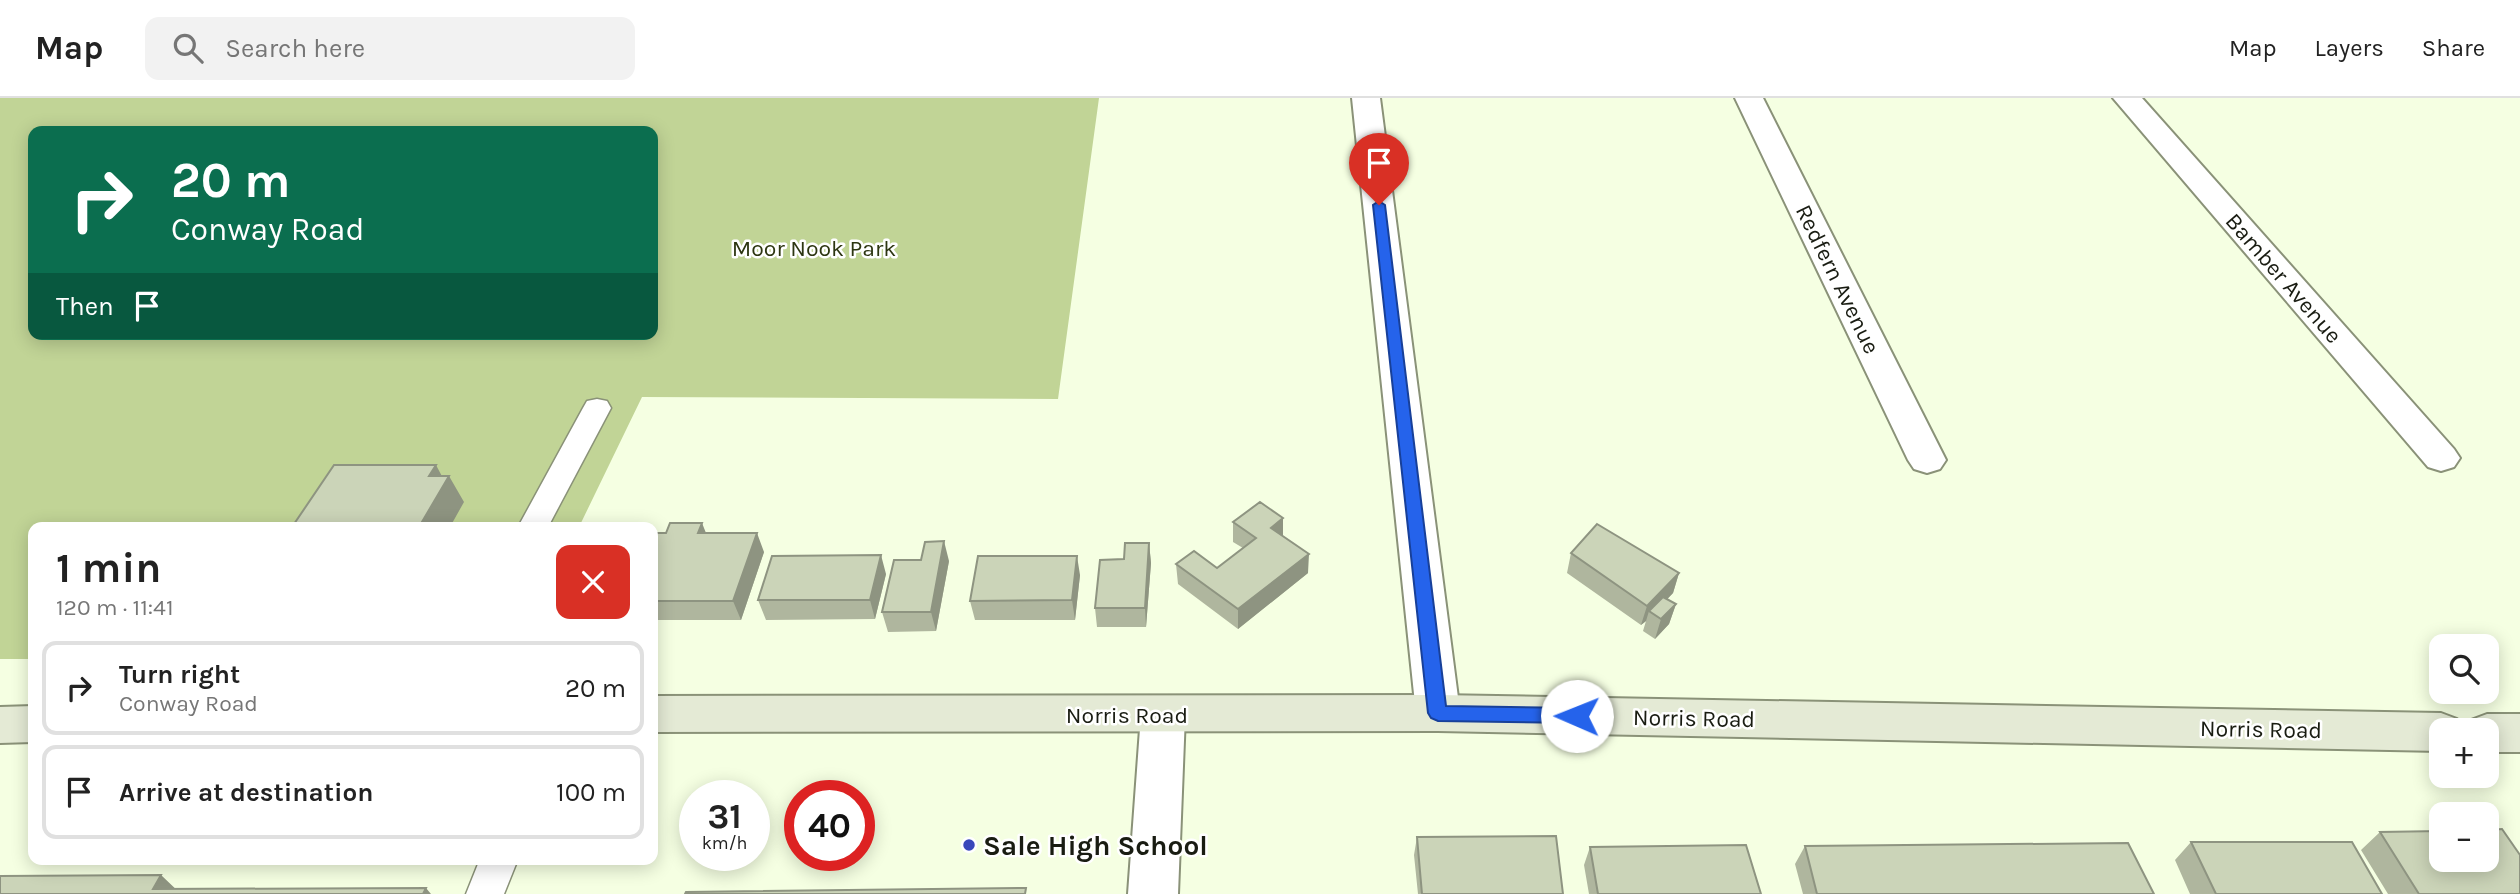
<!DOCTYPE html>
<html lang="en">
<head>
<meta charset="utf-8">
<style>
  body { margin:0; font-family:Karla,sans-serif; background:#f2f2f2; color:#222; height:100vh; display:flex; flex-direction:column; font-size:26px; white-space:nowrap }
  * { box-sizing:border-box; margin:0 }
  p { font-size:23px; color:#767676 }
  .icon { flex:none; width:38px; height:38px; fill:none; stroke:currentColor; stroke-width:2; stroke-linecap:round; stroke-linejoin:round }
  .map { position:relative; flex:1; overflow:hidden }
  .drawer { position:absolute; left:28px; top:424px; width:630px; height:343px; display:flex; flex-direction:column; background:#fff; border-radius:14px; box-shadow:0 4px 18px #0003 }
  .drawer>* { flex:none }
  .top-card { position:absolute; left:28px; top:28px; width:630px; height:214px; border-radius:14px; box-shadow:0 4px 18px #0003; background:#0b6e4f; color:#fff; overflow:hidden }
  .buttons { position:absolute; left:2429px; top:536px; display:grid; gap:14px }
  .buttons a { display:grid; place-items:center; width:70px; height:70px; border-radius:14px; background:#fff; box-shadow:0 4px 18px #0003; font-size:35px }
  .speed { position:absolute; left:679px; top:682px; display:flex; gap:14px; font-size:35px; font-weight:700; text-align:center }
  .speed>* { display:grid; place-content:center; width:91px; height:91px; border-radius:50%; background:#fff; box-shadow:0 4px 18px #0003; line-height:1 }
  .speed small { font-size:18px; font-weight:400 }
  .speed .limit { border:10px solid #d22; background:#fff; color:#111 }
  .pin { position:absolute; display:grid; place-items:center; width:60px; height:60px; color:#fff; margin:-72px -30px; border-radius:50% 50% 50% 0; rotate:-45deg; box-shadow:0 0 7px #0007 }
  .pin .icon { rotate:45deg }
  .me { position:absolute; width:77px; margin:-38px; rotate:271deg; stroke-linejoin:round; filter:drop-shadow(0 0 5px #0008) }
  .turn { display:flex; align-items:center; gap:24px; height:147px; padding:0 28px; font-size:32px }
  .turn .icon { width:91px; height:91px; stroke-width:2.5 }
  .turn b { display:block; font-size:49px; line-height:60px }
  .then { display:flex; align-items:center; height:66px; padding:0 28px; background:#0003; gap:14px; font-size:26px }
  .round { display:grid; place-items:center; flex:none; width:74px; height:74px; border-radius:14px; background:#f2f2f2 }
  .head { display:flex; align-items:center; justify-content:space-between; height:119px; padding:0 28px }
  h1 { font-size:42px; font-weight:700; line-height:52px }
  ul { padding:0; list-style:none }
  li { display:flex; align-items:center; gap:21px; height:94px; margin:0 14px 10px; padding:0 14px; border:4px solid #e0e0e0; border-radius:14px }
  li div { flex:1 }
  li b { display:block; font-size:26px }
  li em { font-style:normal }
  header { display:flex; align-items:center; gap:42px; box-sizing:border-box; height:98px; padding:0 35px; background:#fff; border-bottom:2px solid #e0e0e0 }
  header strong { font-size:33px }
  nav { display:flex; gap:38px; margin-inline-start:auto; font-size:24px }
  .search { width:490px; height:63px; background:#f2f2f2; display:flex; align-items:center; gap:18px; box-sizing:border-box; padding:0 24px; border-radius:14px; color:#767676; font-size:26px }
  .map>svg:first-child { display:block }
</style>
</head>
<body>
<header>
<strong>Map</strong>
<div class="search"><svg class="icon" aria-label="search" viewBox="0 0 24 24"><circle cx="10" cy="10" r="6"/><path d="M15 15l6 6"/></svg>Search here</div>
<nav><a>Map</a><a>Layers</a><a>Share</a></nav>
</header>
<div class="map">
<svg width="2520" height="796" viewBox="0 0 2520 796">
  <rect width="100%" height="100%" fill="#f5ffe2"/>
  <path fill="#c1d496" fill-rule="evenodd" d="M0 0H1099L1058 301 642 299 579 429H33V561H0ZM33 33H653V236H33Z"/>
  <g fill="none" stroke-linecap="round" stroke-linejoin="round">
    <g stroke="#8a9278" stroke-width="3">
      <path id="lane" d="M597 301 607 303 611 310 548 429H518L583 310 587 303Z
        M480 761H518L504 796H466Z"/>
    </g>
    <g stroke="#8a9278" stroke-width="4">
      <path id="street" d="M1352 0H1380L1460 615 1454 628 1438 633 1422 628 1416 615Z
        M1735 0H1763L1946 362 1940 371 1927 375 1914 371 1908 362Z
        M2113 0H2142L2454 351 2460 360 2454 369 2441 373 2428 369Z
        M1163 599 1179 604 1185 617 1178 796H1128L1141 617 1147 604Z"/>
    </g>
    <g stroke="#8a9278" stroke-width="4">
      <path id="secondary" d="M1438 597 2441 615 2457 621 2462 632H2441V653L1438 633 653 634V598Z
        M33 608V644L0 645V609Z
        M2487 616H2520V654H2487V632H2466L2471 622Z"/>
    </g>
    <use href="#lane" fill="#fff" fill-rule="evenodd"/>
    <use href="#street" fill="#fff" fill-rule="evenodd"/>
    <use href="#secondary" fill="#e4ead5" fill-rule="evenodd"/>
  </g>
  <path fill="#afb69e" d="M1233 424 1283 438 1308 475 1238 531 1178 486 1176 466 1217 470 1243 450 1233 444Z
    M706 435 764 454 741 522H653V439Z
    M1149 445 1151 465 1146 529H1097L1095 510 1124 461Z
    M1571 455 1679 475 1673 495 1667 501 1676 506 1669 526 1655 541 1643 533 1646 523 1641 527 1567 475Z
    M949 463 936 533 888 534 882 514Z
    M886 476 875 521 766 522 758 502Z
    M1080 477 1075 522H975L970 503Z
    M2380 734 2520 796H2388L2361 752Z
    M1417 739 1563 796H1418L1414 757Z
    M2191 744 2382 796H2190L2175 762Z
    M1805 748 2154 796H1803L1795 766Z
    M1590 749 1761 796H1589L1584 767Z"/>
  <path fill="#8e9481" d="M436 367 445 384 449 378 464 404 450 429H419L429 378Z
    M1283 420V439L1271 430Z
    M702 425 710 445 698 435Z
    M757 435 764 454 741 522 733 503Z
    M944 443 949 463 936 533 931 514Z
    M1149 445 1151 465 1146 529 1145 510Z
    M1309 456 1308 475 1238 531V511Z
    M881 457 886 476 875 521 870 502Z
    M1077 458 1080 477 1075 522 1072 502Z
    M1679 475 1673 495 1653 516 1649 513 1646 523 1641 527 1647 508Z
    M1676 506 1669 526 1655 541 1661 521Z
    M161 777 181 796 153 791Z
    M426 790 431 796H423Z"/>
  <path fill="#cbd4b8" stroke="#8e9481" stroke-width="2" d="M334 367H436L429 378H449L419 429H292Z
    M1260 404 1283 420 1271 430 1309 456 1238 511 1176 466 1194 453 1217 470 1256 440 1233 424Z
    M670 425H702L698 435H757L733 503H653V439L654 435H666Z
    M1597 426 1679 475 1647 508 1571 455Z
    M944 443 931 514H882L894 462H921L925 444Z
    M1125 445H1149L1145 510H1095L1100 462 1124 461Z
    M881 457 870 502H758L772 458Z
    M978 458H1077L1072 502 970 503Z
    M1663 499 1676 506 1661 521 1649 513Z
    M2502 731 2520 757V796H2419L2380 734 2441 733V761H2487V732Z
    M1556 738 1563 796H1422L1417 739Z
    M2191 744H2352L2382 796H2216Z
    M2128 745 2154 796H1817L1805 748Z
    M1746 747 1761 796H1598L1590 749Z
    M161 777 153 791 426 790 423 796H0V778Z
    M1026 790 1025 796H685L686 794Z"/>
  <path fill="#2563eb" stroke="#184099" stroke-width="2" d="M1379 103 1385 107 1446 608 1577 610 1584 612 1586 618 1584 623 1577 625 1438 623 1431 620 1428 615 1373 107Z"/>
  <circle fill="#3947ba" stroke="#fff" stroke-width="2.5" cx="969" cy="747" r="7"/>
  <g text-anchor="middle" stroke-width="5" stroke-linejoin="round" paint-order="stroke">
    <g font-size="23" fill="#2d3611" stroke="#fff">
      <text x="814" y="158">Moor Nook Park</text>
    </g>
    <g font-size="23" fill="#191c12" stroke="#fff">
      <text transform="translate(2284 180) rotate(49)" y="8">Bamber Avenue</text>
      <text transform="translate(1838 181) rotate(64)" y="8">Redfern Avenue</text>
      <text x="1127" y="625">Norris Road</text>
      <text transform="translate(1694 620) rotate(1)" y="8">Norris Road</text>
      <text transform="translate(2261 631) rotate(1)" y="8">Norris Road</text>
    </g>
    <g font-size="28" font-weight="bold" fill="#191c12" stroke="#fff" text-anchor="start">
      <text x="983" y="757">Sale High School</text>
    </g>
  </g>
</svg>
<div class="buttons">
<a><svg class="icon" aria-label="search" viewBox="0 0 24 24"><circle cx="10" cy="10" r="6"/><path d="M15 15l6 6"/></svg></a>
<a>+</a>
<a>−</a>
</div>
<div class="speed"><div>31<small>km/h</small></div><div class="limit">40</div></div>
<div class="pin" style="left:1379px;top:107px;background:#d93025"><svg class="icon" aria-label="arrive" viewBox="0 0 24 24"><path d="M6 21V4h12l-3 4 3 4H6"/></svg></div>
<svg class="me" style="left:1577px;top:618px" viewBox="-20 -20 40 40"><circle r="19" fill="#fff"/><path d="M0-13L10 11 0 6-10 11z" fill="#2563eb"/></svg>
<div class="top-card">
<div class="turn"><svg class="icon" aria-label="right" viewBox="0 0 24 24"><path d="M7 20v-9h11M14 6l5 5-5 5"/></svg><div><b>20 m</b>Conway Road</div></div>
<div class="then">Then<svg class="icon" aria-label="arrive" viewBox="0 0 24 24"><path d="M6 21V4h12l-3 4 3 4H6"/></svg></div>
</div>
<section class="drawer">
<div class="head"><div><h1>1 min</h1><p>120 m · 11:41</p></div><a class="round" style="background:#d93025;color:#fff"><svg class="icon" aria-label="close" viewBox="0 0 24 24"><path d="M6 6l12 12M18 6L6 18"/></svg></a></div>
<ul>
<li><svg class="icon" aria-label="right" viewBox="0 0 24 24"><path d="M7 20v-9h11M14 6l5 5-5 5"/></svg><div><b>Turn right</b><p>Conway Road</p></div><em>20 m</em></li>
<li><svg class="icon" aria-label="arrive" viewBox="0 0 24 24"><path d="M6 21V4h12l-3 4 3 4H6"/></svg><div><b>Arrive at destination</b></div><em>100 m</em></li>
</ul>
</section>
</div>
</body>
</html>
